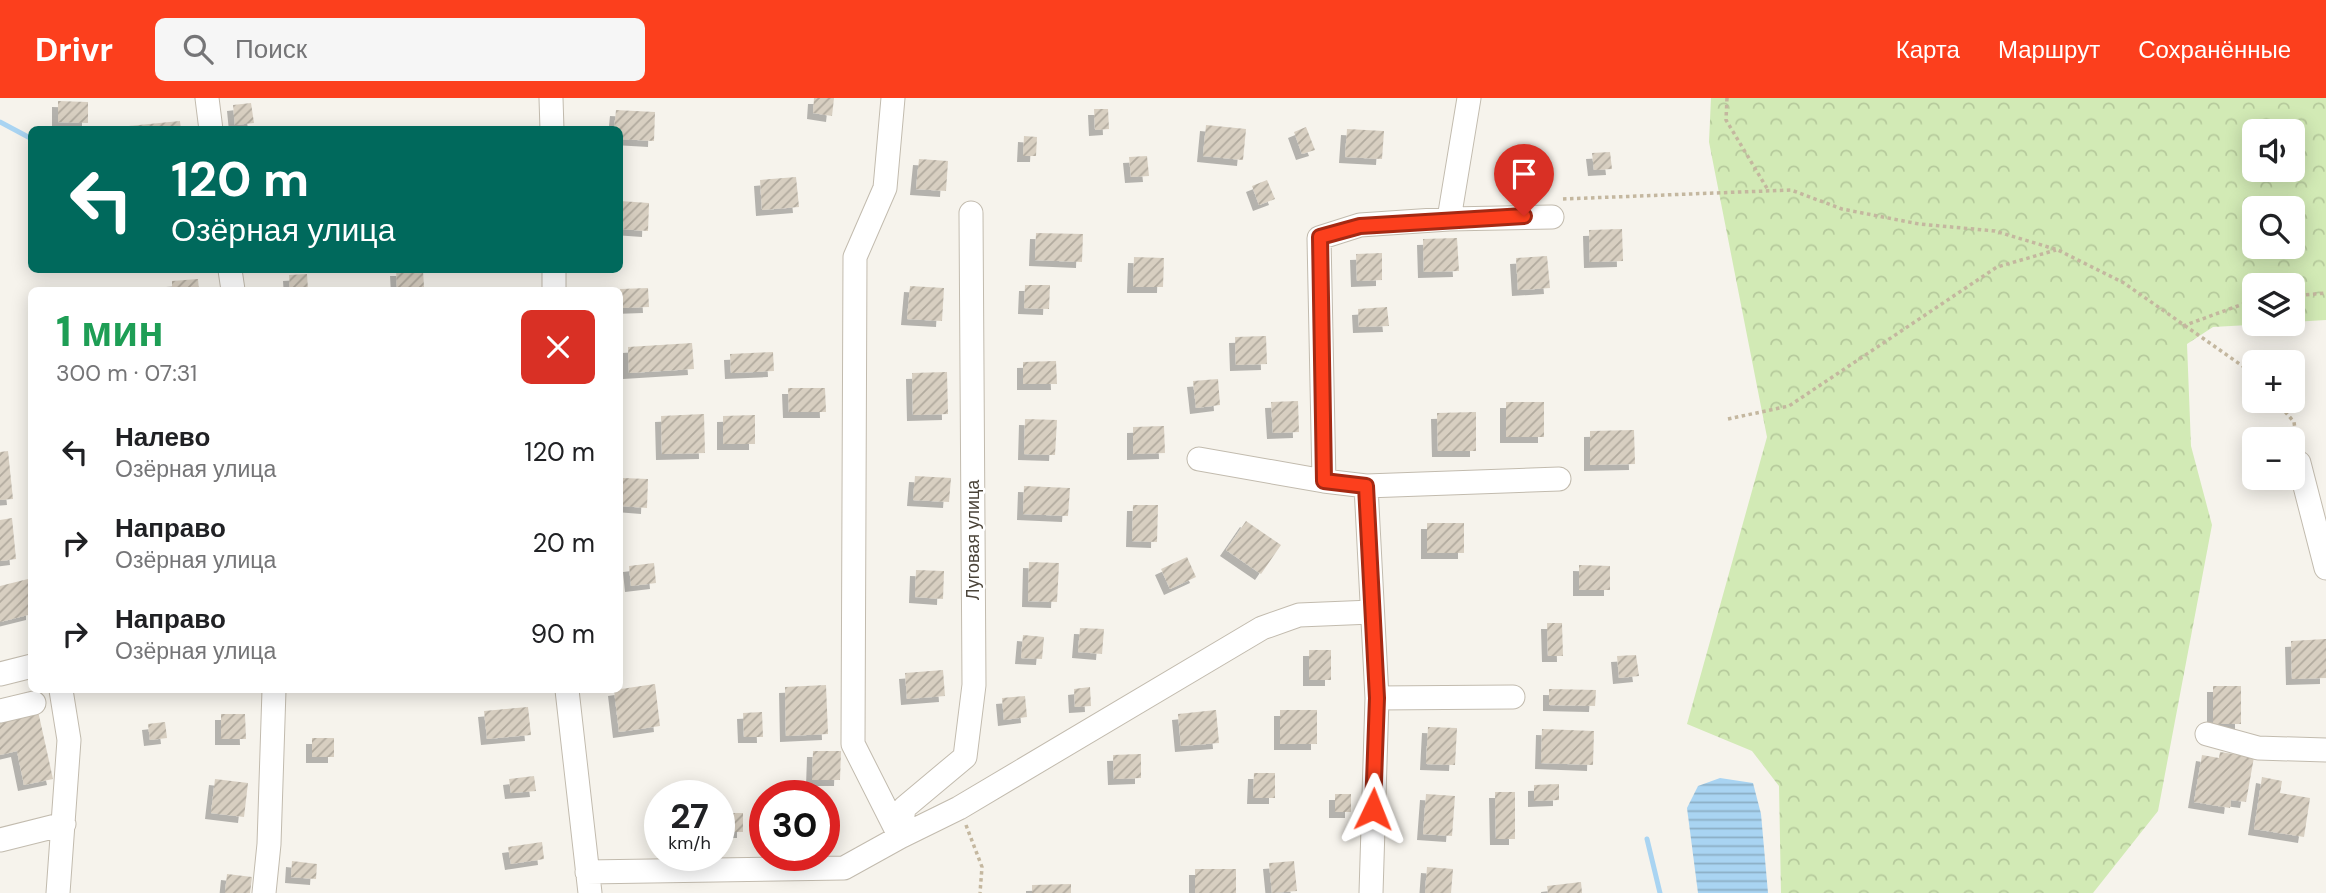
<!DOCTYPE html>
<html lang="ru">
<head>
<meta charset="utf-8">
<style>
  body { margin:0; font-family:"DM Sans",sans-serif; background:#f6f6f6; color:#202124; height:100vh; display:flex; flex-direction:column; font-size:26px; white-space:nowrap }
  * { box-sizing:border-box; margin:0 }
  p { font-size:23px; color:#757577 }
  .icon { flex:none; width:38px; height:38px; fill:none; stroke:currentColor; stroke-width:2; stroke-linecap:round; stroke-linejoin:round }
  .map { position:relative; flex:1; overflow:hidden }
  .sheet { position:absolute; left:28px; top:189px; width:595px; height:406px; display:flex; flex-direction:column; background:#fff; border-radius:10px; box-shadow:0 4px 18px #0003 }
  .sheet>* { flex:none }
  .hud { position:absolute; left:28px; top:28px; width:595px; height:147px; border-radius:10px; box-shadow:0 4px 18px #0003; background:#00695c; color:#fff; overflow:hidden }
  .buttons { position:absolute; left:2242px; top:21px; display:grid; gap:14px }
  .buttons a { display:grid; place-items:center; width:63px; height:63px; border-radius:10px; background:#fff; box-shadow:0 4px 18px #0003; font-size:35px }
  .speed { position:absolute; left:644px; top:682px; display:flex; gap:14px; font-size:35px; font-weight:700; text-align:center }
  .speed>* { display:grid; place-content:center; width:91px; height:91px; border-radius:50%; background:#fff; box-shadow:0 4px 18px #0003; line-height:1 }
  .speed small { font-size:18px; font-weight:400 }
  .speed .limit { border:10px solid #d22; background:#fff; color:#111 }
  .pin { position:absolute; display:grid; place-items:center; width:60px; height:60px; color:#fff; margin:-72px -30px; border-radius:50% 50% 50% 0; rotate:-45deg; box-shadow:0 0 7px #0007 }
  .pin .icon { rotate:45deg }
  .me { position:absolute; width:77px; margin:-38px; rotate:2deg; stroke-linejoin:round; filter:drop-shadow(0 0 5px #0008) }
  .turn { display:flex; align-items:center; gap:24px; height:147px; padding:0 28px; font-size:32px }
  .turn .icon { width:91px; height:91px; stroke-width:2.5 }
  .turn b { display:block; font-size:49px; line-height:60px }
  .round { display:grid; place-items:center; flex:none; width:74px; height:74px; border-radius:10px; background:#f6f6f6 }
  .overview { display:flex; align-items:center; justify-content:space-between; height:119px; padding:0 28px }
  h1 { font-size:42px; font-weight:800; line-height:52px; color:#1e9e55 }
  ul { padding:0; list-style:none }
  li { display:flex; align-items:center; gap:21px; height:91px; padding:0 28px }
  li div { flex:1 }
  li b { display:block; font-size:26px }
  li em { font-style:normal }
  header { display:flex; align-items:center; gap:42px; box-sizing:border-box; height:98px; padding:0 35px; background:#fc3f1d; color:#fff }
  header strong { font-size:33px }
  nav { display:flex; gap:38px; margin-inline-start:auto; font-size:24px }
  .search { width:490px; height:63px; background:#f6f6f6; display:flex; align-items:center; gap:18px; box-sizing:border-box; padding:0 24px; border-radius:10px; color:#757577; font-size:26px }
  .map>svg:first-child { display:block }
</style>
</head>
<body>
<header>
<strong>Drivr</strong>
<div class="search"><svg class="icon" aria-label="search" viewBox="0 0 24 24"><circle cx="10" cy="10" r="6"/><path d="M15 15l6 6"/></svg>Поиск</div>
<nav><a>Карта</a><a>Маршрут</a><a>Сохранённые</a></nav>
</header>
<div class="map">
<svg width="2326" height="795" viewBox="0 0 2326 795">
  <defs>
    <pattern id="forest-crowns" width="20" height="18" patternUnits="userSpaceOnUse" patternTransform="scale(1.75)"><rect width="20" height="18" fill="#d2eab5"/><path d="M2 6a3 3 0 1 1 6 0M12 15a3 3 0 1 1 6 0" fill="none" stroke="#b6ca9c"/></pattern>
    <pattern id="water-rules" width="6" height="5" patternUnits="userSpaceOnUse" patternTransform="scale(1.75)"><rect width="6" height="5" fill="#a9d4f2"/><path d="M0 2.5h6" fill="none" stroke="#8caec5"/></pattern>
    <pattern id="building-hatch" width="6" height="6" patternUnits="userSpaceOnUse" patternTransform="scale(1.75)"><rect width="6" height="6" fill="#d8cfc1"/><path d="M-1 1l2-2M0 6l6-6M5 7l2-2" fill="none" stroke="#b1aa9e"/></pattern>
    <filter id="shadow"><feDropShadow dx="-6" dy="6" stdDeviation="0" flood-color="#0004"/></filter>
  </defs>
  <rect width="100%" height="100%" fill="#f6f3ec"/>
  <path fill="url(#forest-crowns)" fill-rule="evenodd" d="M1711 0H2326V222L2293 224 2292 187H2254V226H2267L2213 229 2187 246 2191 348 2212 427 2158 713 2093 795H1781L1779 688 1752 653 1687 626 1767 339 1709 44ZM2254 33H2292V72H2254ZM2292 110V149H2254V110Z"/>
  <path fill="url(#water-rules)" d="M1720 680 1753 685 1761 716 1768 795H1698L1687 710 1698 688Z"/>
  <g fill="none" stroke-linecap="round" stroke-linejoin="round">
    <path stroke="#a9d4f2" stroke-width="5" d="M0 24 32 41
      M1647 741 1660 795"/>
  </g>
  <path fill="url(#building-hatch)" filter="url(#shadow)" d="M814 0H834L832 18 813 15Z
    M58 3 88 4V25L58 24Z
    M251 5 254 25 235 27 233 7Z
    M1094 11H1108L1109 31 1095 32Z
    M616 12 655 14 654 43 620 41V32H614Z
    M180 23 181 32H130L129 28Z
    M1206 27 1246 31 1243 62 1203 58Z
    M1306 29 1315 52 1302 56 1294 34Z
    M1347 31 1384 33 1382 61 1345 59Z
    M1024 38 1037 39 1036 58H1023Z
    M1610 54 1612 71 1594 72 1592 55Z
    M1147 58 1149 78 1131 79 1129 59Z
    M919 61 948 63 946 93 916 91Z
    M796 79 799 109 762 112 760 82Z
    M1267 82 1275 101 1259 107 1252 88Z
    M620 103 649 105 648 133 620 131Z
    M1622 131 1623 163 1590 164 1589 132Z
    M1036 135 1083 136 1082 164 1035 162Z
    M1457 140 1459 173 1424 174 1423 141Z
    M1382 155V182L1357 183 1356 156Z
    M1547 158 1550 190 1518 192 1516 160Z
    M1134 159 1164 160 1163 189H1133Z
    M396 172H423L424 189 397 190Z
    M307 176 308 192H290L289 177Z
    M198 181 199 192H172V183Z
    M1025 187H1050L1049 211 1024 210Z
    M910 188 944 190 942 223 907 221Z
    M648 190 649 209 620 210V191Z
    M1387 209 1389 228 1359 229 1358 211Z
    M1266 238 1267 266 1236 267 1235 239Z
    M692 245 694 271 629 275 628 249Z
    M773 254 774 273 731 275 730 256Z
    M1056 263 1057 286H1023V264Z
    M947 274 948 316 913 317 912 275Z
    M1218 281 1220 307 1196 310 1193 283Z
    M788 290H825L826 314H789Z
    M1298 303 1299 334 1273 335 1271 304Z
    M1506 304H1544V339H1506Z
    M1476 314V353H1438L1437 315Z
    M704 316 705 355 662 356 661 318Z
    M755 317V346H723V318Z
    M1025 321 1057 322 1055 357 1024 356Z
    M1164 328 1165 355 1133 356V329Z
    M1634 332 1635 366 1590 367V333Z
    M8 353 13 401 0 402V354Z
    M915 378 951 380 949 404 913 402Z
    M623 380 648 381 647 410 622 408Z
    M1024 388 1070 390 1068 418 1023 416Z
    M1133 407H1158L1157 444 1132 443Z
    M12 420 16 461 0 463V422Z
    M1246 423 1281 447 1261 476 1226 452Z
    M1427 425H1464V455H1427Z
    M1187 459 1196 479 1170 491 1161 471Z
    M1029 464 1059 465 1057 504 1028 503Z
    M654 465 656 485 631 488 629 468Z
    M1579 467 1610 468V492H1579Z
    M916 472 944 473 943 501 915 499Z
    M32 480V516L0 524V488Z
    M1547 525H1562L1563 558H1548Z
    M1080 530 1104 531 1102 556 1078 554Z
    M1023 537 1044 539 1042 561 1021 560Z
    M2326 541V580L2292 581 2291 543Z
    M1309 552H1331V582H1309Z
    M1636 557 1639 578 1619 580 1617 558Z
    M943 572 945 598 907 601 905 575Z
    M655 586 660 628 619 634 614 592Z
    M826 587 828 636 786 638 785 589Z
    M2213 588H2241V626H2213Z
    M1090 589 1091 608 1075 609 1074 591Z
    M1549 591 1596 592 1595 608 1549 607Z
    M1025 598 1027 619 1004 622 1002 600Z
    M528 609 531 637 487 641 484 613Z
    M1216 612 1219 645 1181 648 1178 616Z
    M1280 612H1317V646H1280Z
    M38 613 53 681 24 687 17 653 0 657V621Z
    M762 614 763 639H744L743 615Z
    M221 616H245L246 641H221Z
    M165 624 167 640 150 642 148 626Z
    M1428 629 1457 630 1455 667 1426 666Z
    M1542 631 1594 633 1593 667 1541 665Z
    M312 640H334V659H312Z
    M813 653H841L840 682H812Z
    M2220 654 2254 659 2246 704 2231 702 2230 710 2194 704 2202 657 2219 660Z
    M1141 656V680L1114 681 1113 657Z
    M1254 675H1275V700H1253Z
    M534 678 536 693 511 695 509 681Z
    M2262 679 2282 683 2280 695 2310 700 2304 739 2254 731Z
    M215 681 248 685 244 719 211 715Z
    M1559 686V702L1534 703V687Z
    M1495 694H1515V741H1496Z
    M1335 696H1351V714H1335Z
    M1426 696 1455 698 1452 738 1423 736Z
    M720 715H743V734H720Z
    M542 744 544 761 511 766 508 749Z
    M292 763 317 766 316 781 291 779Z
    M1294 763 1297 793 1272 795 1269 765Z
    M1427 769 1453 771 1451 795H1425Z
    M1195 771H1236V795H1195Z
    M227 776 252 779 250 795H225Z
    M1581 784 1582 795H1548L1547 788Z
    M1071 786V795H1032V787Z"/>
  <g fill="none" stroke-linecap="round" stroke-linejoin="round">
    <g stroke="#c2bbae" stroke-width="25">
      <path id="minor" d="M207 0 211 32
        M551 0 552 32
        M893 0 885 90 855 159 853 646 900 739 959 710 1262 530 1299 517 1372 514
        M1552 119 1449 121 1360 127 1319 140 1324 383 1366 388 1559 381
        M1449 121 1469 0
        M230 172 233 192
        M554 172V192
        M1199 361 1324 383
        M2299 365 2326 470
        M1366 388 1377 600 1371 795
        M0 576 32 568
        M567 592 590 795
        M1377 600 1513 599
        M0 613 34 605
        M2207 636 2258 650 2326 652
        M0 742 64 726
        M587 774 844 770 900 739 904 710 965 659 974 587 971 115
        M58 795 69 642 61 592
        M264 795 269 746 274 592"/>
    </g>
    <path stroke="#c4b79f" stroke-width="3.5" stroke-dasharray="3.5 3.5" stroke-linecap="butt" d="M1727 0 1726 22 1768 92
      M1563 101 1791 92 1842 111 1919 126 1995 133 2058 152 2124 185 2254 276
      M2292 198 2326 195
      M2183 228 2254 202
      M2276 303 2294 324 2297 346
      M1728 321 1789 308 1997 169 2056 152
      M966 727 982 769 980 795"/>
    <use href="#minor" stroke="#fff" stroke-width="23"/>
  </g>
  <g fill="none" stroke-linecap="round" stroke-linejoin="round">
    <g stroke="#a42913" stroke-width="18">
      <path id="route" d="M1373 711 1377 600 1366 388 1324 383 1320 139 1360 128 1524 118"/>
    </g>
    <use href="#route" stroke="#fc3f1d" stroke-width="12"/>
  </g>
  <g text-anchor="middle" stroke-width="5" stroke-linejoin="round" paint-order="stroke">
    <g font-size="18" fill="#4b4439" stroke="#fff">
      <text transform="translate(973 442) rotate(-90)" y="6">Луговая улица</text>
    </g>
  </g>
</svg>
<div class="buttons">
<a><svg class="icon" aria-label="sound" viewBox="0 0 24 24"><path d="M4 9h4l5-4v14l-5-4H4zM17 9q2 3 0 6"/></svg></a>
<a><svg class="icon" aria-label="search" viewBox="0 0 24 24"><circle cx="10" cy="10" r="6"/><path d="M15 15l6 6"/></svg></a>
<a><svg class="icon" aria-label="layers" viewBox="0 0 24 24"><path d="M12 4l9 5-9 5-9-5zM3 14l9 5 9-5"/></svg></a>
<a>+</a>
<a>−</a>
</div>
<div class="speed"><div>27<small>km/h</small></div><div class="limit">30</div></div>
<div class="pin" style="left:1524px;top:118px;background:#d93025"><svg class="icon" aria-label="arrive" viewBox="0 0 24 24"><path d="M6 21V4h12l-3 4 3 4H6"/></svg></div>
<svg class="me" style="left:1373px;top:711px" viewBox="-20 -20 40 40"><path d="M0-17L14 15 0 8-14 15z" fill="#fc3f1d" stroke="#fff" stroke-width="4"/></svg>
<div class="hud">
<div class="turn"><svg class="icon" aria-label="left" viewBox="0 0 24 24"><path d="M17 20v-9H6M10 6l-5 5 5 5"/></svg><div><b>120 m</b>Озёрная улица</div></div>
</div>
<section class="sheet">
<div class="overview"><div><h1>1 мин</h1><p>300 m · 07:31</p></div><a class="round" style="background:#d93025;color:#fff"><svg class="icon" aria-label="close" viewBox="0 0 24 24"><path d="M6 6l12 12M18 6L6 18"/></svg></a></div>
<ul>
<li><svg class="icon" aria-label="left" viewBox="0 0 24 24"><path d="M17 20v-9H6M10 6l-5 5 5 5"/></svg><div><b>Налево</b><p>Озёрная улица</p></div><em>120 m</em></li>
<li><svg class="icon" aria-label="right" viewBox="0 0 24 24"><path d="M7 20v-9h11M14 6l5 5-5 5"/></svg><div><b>Направо</b><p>Озёрная улица</p></div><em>20 m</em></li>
<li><svg class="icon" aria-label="right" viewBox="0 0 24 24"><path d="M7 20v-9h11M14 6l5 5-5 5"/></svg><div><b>Направо</b><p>Озёрная улица</p></div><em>90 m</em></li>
</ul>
</section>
</div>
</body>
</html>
